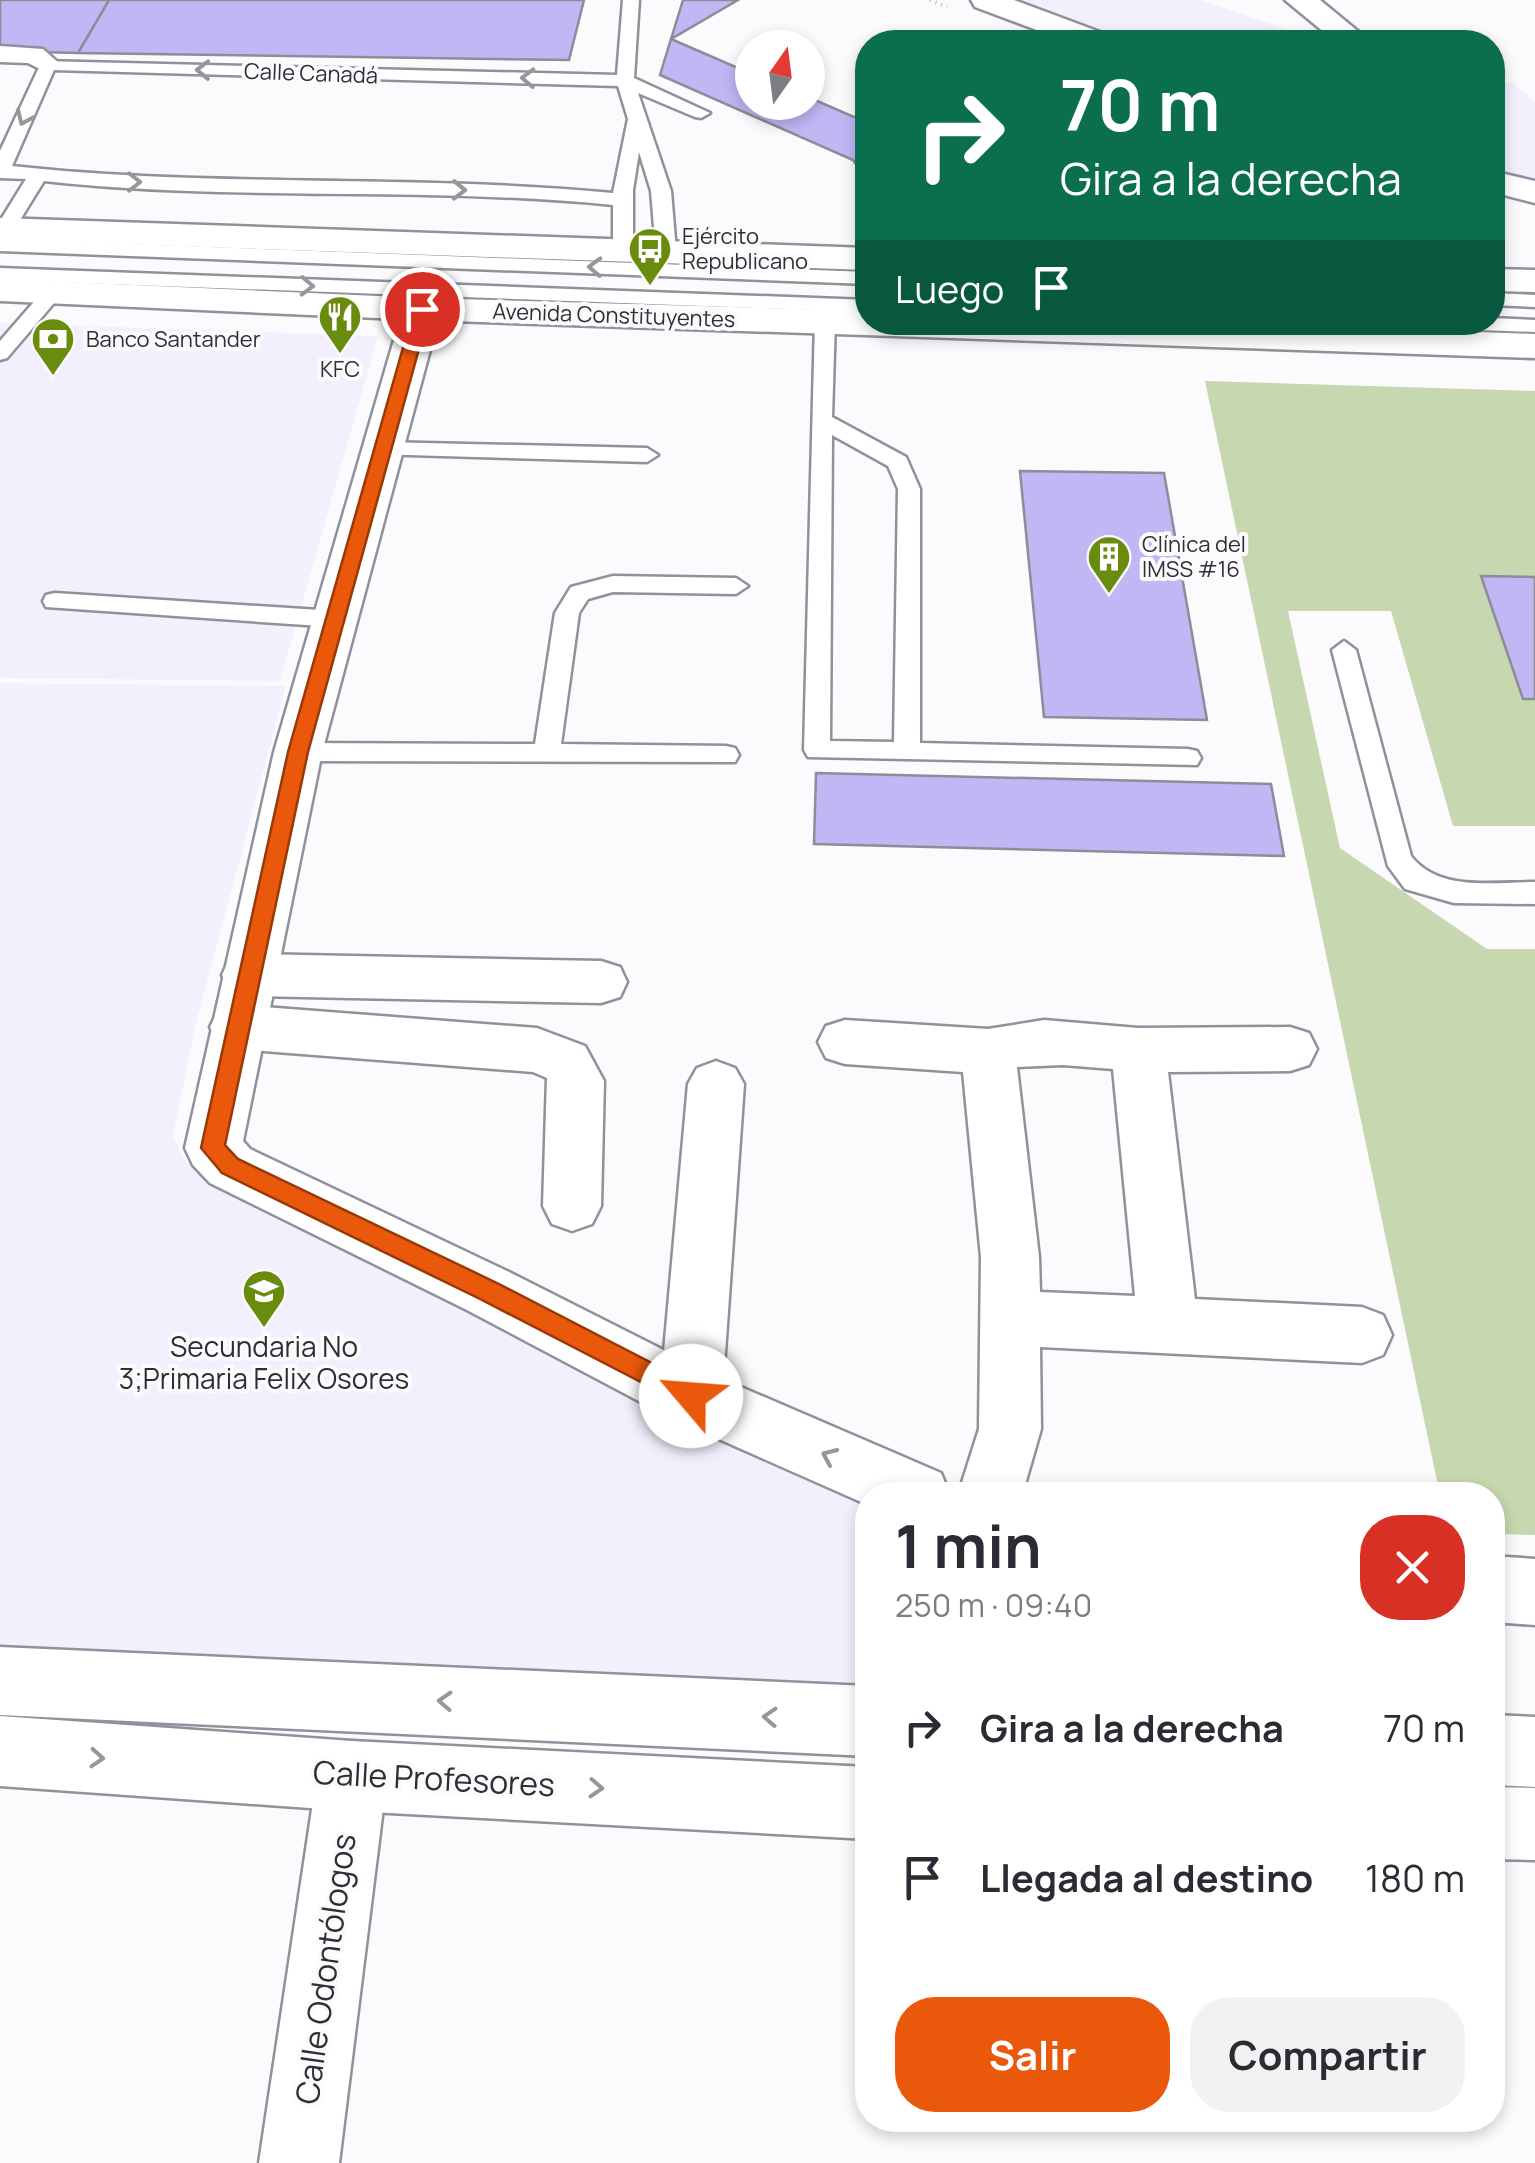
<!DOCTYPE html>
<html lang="es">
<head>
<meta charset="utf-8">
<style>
  body { margin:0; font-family:Manrope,sans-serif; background:#f2f2f3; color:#2b2b33; height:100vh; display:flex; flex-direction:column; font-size:38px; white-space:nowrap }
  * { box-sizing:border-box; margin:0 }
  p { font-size:32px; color:#7c7c81 }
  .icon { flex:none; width:55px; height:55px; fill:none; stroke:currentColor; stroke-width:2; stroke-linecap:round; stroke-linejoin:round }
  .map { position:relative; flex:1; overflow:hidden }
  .panel { position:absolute; left:855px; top:1482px; width:650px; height:650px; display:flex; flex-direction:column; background:#fff; border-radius:40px; box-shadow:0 5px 15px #0003 }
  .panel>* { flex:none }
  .top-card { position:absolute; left:855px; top:30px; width:650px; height:305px; border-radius:40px; box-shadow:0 5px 15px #0003; background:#0b6e4f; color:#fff; overflow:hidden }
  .needle { width:65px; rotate:14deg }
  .tools { position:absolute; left:735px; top:30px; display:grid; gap:20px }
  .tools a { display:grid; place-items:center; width:90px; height:90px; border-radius:50%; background:#fff; box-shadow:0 5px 15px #0003; font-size:50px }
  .pin { position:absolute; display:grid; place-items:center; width:85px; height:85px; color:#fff; margin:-42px; border:5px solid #fff; border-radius:50%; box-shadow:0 2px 10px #0007 }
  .me { position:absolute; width:110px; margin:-55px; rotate:297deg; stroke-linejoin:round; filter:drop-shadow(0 0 8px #0008) }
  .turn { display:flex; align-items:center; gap:35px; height:210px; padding:0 40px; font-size:45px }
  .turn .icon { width:130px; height:130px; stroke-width:2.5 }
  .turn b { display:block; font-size:70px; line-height:85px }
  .then { display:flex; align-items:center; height:95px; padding:0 40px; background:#0003; gap:20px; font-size:38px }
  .round { display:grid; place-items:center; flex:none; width:105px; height:105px; border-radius:40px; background:#f2f2f3 }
  .headline { display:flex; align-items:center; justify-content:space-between; height:170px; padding:0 40px }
  h1 { font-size:60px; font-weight:700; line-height:75px }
  .primary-button { display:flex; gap:20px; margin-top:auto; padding:20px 40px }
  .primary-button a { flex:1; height:115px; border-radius:40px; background:#ea580c; color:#fff; font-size:40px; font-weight:700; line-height:115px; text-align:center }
  .primary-button a+a { background:#f2f2f3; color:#2b2b33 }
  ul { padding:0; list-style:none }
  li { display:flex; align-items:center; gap:30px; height:150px; padding:0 40px }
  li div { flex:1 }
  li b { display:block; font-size:38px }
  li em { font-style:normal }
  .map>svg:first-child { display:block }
</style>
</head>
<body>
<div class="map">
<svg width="1535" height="2163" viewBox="0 0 1535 2163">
  <rect width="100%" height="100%" fill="#fbfbfd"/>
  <path fill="#f2f0fd" d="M986 0H1201L1322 42H1097Z
    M1512 82 1535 102V192L1493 181 1492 85Z
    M0 323 378 336 280 681 0 678Z
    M0 683 286 686 195 1027 173 1136 186 1163 869 1495 867 1698 0 1661Z"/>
  <path fill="#c7d7af" d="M1205 381 1535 391V577H1481L1523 698 1535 699V826H1453L1391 611H1288L1340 848 1487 949H1535V1535L1493 1534 1492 1495H1440Z"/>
  <path fill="#c2b7f5" stroke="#8d8c99" stroke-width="2.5" d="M0 0H109L78 53 0 51Z
    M109 0H584L569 60 78 53Z
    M683 0H738L671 39Z
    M671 39 752 74V102H808V97L868 123V182L853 160 660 75Z
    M1020 471 1164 473 1207 720 1044 717Z
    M1481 576 1535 577V699H1523Z
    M816 773 1271 784 1284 856 814 844Z"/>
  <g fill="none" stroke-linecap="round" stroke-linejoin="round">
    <g stroke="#91909d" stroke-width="5">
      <path id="service" d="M623 0H639L634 78 710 113 701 118 695 117 638 93 671 191 676 251 673 255 666 257 656 251 651 191 639 152 633 190V250L623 256 613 250V205C424 186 233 202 44 181L12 233 0 234V221L26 179 0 178V151L42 61 617 75ZM54 70 618 86 628 119 613 193C413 174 212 188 12 166Z
        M0 239 868 272V284L0 251Z
        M0 268 868 300V312L0 280Z
        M53 286 60 288V296L7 358 0 360V341L46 288Z
        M1492 293 1535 295V307L1492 305Z
        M825 315 835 321 832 417 906 457 920 489V743L1188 749 1197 751 1201 758 1197 765 808 757 804 750 815 321ZM832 435 888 466 898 489 894 742 830 741Z
        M1492 318 1535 320V332L1427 328 1417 322H1492Z
        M382 442 647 448 658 455 647 462 374 454 371 449Z
        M613 576 736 578 748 586 736 594 613 592 588 599 579 613 561 744 726 746 735 748 739 755 735 762 298 761 289 759 285 752 289 745 298 743 535 744 555 613 571 587Z
        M55 593 335 611 347 619 335 627 46 607 43 601 46 595Z
        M1344 641 1356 650 1411 856C1439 892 1493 882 1535 882V904L1454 903 1405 889 1388 866 1332 650Z"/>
    </g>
    <g stroke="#91909d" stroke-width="5">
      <path id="pedestrian" d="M0 46 43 49 61 65 48 73 28 63 0 62Z"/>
    </g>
    <g stroke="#91909d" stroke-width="5">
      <path id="minor" d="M1285 0H1320L1371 42H1336Z
        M248 954 601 961 620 967 627 982 620 997 601 1003 248 996 229 990 222 975 229 960Z
        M237 1005 537 1028 585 1046 604 1081 601 1206 592 1224 572 1231 552 1224 543 1206 547 1078 533 1072 237 1049 218 1043 210 1027 218 1011Z
        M845 1020 988 1029 1044 1020 1138 1028 1290 1027 1309 1033 1317 1049 1309 1065 1290 1071 1168 1072 1195 1299 1362 1307 1383 1315 1392 1335 1383 1355 1362 1363 1040 1347 1041 1429 1022 1495H958L979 1429 981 1257 963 1072 845 1064 826 1058 818 1042 826 1026ZM1063 1065 1113 1069 1135 1296 1040 1292 1039 1257 1017 1067Z
        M716 1061 735 1068 744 1084 722 1396 713 1417 691 1425 669 1417 660 1396 688 1084 697 1068Z
        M352 1741 377 1751 387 1776 339 2163H259L317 1776 327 1751Z"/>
    </g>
    <g stroke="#91909d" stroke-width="5">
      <path id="tertiary" d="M971 0H1014L1108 35 1113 42H1069L975 7Z
        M1492 171 1535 181V203L1492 192Z
        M422 298 435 301 441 309 322 752 243 1141 250 1149 509 1272 713 1375 941 1473 950 1495H868V1505L669 1417 467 1310 210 1183 193 1165 185 1148 274 752 403 309 409 301Z
        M1492 1556 1535 1559V1625L1492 1622Z
        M0 1647 868 1686V1756L0 1715Z
        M1492 1715 1535 1717V1787L1492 1785Z
        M0 1716 352 1741 868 1767V1839L352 1811 0 1786Z
        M1492 1787 1535 1788V1860L1492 1859Z"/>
    </g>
    <g stroke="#91909d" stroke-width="5">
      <path id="primary" d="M0 218 868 248V270L0 240Z
        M1492 269 1535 270V292L1492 291Z
        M0 279 422 298 868 311V322H1201L1535 334V358L422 320 0 301Z"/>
    </g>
    <path stroke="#b5b5b8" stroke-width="4" stroke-dasharray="1 5" stroke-linecap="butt" d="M930 0 947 7"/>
    <use href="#service" fill="#fff" fill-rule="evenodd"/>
    <use href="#pedestrian" fill="#fff" fill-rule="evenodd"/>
    <use href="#minor" fill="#fff" fill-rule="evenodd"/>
    <use href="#tertiary" fill="#fff" fill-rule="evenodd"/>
    <use href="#primary" fill="#fff" fill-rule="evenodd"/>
  </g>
  <defs><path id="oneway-chevron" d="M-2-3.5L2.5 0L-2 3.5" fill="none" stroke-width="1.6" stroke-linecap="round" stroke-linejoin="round" transform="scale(2.5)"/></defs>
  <g stroke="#979699">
    <use href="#oneway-chevron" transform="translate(203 70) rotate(-179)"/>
    <use href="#oneway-chevron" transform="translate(528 78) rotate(-178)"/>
    <use href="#oneway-chevron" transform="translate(24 118) rotate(114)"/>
    <use href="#oneway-chevron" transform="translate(134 182)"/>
    <use href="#oneway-chevron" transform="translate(459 190) rotate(1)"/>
    <use href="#oneway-chevron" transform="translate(595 267) rotate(-178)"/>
    <use href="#oneway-chevron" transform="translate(307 286) rotate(2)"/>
    <use href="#oneway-chevron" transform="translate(829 1456) rotate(-156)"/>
    <use href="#oneway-chevron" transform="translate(445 1701) rotate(-177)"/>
    <use href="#oneway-chevron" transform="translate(770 1717) rotate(-177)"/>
    <use href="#oneway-chevron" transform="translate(97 1758) rotate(4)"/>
    <use href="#oneway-chevron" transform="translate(596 1788) rotate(3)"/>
  </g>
  <path fill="#ea580c" stroke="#983908" stroke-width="2.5" d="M422 305 430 309 308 752 225 1145 238 1159 497 1283 700 1388 704 1396 700 1405 691 1408 480 1299 222 1173 201 1148 288 752 414 309Z"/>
  <defs>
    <g id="bus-pin" transform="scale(2.25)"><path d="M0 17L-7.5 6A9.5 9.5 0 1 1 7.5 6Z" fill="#698b0e" stroke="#fbfbfd"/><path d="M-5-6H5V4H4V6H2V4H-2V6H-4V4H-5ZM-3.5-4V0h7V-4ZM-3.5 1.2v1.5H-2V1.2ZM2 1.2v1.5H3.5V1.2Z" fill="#fff"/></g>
    <g id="restaurant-pin" transform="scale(2.25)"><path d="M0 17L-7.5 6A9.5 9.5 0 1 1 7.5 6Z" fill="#698b0e" stroke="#fbfbfd"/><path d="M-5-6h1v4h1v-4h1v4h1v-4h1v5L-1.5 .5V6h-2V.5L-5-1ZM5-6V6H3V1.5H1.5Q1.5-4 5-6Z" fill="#fff"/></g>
    <g id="bank-pin" transform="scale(2.25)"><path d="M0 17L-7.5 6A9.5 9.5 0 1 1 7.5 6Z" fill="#698b0e" stroke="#fbfbfd"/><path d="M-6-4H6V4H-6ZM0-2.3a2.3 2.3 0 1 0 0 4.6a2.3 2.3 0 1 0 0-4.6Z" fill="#fff"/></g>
    <g id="building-pin" transform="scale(2.25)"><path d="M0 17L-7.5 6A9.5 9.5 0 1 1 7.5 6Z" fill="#698b0e" stroke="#fbfbfd"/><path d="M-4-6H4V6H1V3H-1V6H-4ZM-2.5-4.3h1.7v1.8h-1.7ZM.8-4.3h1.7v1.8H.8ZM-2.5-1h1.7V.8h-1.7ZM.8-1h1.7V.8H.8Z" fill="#fff"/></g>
    <g id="school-pin" transform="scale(2.25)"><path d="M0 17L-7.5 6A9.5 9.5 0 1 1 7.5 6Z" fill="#698b0e" stroke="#fbfbfd"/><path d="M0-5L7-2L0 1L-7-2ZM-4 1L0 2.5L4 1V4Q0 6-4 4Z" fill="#fff"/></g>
  </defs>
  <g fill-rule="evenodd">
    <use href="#bus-pin" x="650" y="249"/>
    <use href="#restaurant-pin" x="340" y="317"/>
    <use href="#bank-pin" x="53" y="339"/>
    <use href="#building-pin" x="1109" y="557"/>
    <use href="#school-pin" x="264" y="1291"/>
  </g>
  <g text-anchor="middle" stroke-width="8" stroke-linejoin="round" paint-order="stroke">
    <g font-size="22" fill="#2f2e33" stroke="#fbfbfd">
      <text transform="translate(311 73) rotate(2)" y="8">Calle Canadá</text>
      <text transform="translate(614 315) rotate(2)" y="8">Avenida Constituyentes</text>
    </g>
    <g font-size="22" fill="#2f2e33" stroke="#fbfbfd" text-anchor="start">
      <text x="682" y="244">Ejército<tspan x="682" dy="25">Republicano</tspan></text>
      <text x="86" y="347">Banco Santander</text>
      <text x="340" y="377" text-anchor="middle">KFC</text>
      <text x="1142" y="552">Clínica del<tspan x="1142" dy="25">IMSS #16</tspan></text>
    </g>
    <g font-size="28" fill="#2f2e33" stroke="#fbfbfd">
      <text x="264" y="1357">Secundaria No<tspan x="264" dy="32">3;Primaria Felix Osores</tspan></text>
    </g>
    <g font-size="32" fill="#2f2e33" stroke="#fbfbfd">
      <text transform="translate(434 1779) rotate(3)" y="11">Calle Profesores</text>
      <text transform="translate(326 1969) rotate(-82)" y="11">Calle Odontólogos</text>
    </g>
  </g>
</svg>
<div class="tools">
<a><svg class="needle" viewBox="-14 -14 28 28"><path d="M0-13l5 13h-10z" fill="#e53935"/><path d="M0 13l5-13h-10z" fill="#7c7c81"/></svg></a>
</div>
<div class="pin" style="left:422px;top:309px;background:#d93025"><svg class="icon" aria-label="arrive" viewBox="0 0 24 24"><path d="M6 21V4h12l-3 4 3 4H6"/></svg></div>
<svg class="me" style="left:691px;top:1396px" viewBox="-20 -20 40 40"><circle r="19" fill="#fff"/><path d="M0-13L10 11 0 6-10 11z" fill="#ea580c"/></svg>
<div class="top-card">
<div class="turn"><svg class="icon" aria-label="right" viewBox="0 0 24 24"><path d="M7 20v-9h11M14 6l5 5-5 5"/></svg><div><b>70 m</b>Gira a la derecha</div></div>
<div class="then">Luego<svg class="icon" aria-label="arrive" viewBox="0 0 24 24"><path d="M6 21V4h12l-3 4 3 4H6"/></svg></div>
</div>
<section class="panel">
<div class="headline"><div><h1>1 min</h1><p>250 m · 09:40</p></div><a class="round" style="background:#d93025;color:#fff"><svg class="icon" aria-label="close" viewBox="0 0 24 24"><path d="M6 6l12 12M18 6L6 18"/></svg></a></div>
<ul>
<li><svg class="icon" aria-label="right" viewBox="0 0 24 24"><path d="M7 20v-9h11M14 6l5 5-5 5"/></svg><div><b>Gira a la derecha</b></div><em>70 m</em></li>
<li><svg class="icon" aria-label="arrive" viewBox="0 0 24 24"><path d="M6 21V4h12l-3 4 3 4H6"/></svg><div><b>Llegada al destino</b></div><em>180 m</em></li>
</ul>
<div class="primary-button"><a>Salir</a><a>Compartir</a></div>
</section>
</div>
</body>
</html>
